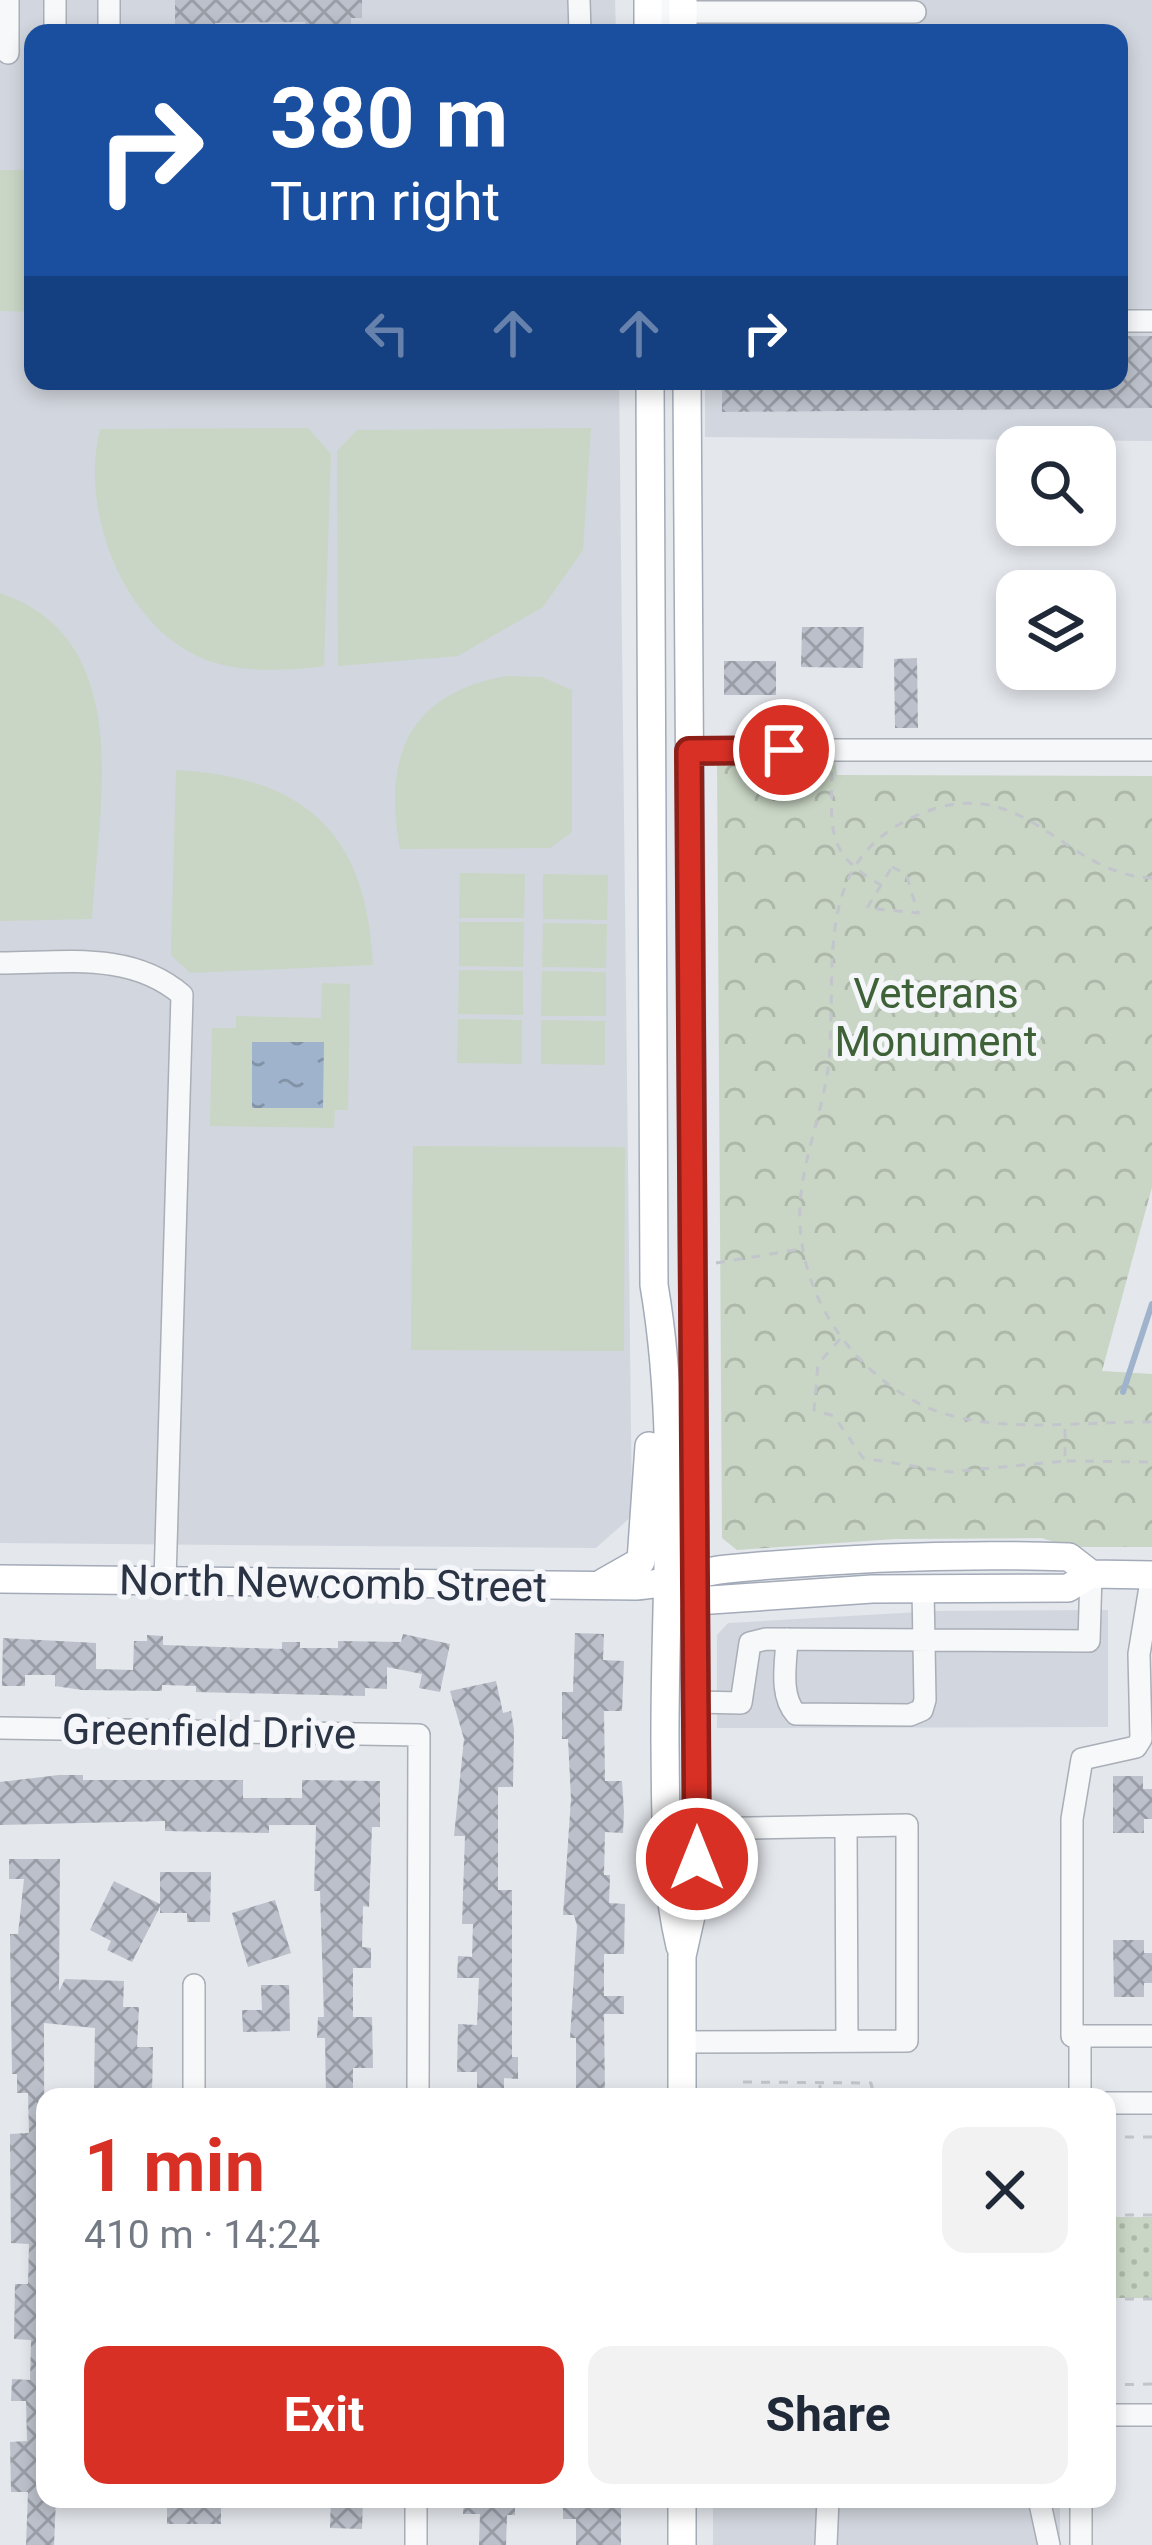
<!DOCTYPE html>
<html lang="en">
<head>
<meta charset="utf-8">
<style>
  body { margin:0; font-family:Roboto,sans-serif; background:#f2f2f3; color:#1f2937; height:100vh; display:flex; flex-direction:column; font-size:45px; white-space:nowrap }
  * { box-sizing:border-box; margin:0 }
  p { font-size:39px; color:#747a83 }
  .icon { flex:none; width:66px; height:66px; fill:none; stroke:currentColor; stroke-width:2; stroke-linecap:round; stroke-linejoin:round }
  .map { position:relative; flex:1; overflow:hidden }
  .sheet { position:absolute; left:36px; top:2088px; width:1080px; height:420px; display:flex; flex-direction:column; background:#fff; border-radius:24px; box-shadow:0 6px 18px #0003 }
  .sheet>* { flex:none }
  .top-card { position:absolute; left:24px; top:24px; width:1104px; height:366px; border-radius:24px; box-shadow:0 6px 18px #0003; background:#1a4fa0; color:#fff; overflow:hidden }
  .tools { position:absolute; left:996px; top:426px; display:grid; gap:24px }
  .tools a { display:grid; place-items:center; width:120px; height:120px; border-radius:24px; background:#fff; box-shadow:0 6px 18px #0003; font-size:60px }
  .pin { position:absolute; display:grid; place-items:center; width:102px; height:102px; color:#fff; margin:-51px; border:6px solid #fff; border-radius:50%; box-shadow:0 3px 12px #0007 }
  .me { position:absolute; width:132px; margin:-66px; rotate:0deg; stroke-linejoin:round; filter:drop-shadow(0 0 9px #0008) }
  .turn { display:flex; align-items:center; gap:42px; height:252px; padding:0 48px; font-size:54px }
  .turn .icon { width:156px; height:156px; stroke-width:2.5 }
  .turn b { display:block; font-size:84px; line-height:102px }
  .lanes { display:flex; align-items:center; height:114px; padding:0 48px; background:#0003; justify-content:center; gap:60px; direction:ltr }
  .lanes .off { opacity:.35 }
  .round { display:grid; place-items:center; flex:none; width:126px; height:126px; border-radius:24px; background:#f2f2f3 }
  .head { display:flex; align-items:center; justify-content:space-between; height:204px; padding:0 48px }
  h1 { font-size:72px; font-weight:700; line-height:90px; color:#d93025 }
  .button { display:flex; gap:24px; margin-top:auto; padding:24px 48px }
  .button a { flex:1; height:138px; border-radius:24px; background:#d93025; color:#fff; font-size:48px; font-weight:700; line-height:138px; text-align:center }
  .button a+a { background:#f2f2f3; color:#1f2937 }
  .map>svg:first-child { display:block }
</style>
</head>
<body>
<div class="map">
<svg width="1152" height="2545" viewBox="0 0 1152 2545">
  <defs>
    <pattern id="grass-dots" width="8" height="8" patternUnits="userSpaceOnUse" patternTransform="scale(3)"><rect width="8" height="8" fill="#c9d6c5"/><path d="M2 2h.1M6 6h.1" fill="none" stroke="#adb8ab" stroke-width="1.8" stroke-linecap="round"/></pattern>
    <pattern id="park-crowns" width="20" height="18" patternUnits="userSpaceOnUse" patternTransform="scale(3)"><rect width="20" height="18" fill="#c9d6c5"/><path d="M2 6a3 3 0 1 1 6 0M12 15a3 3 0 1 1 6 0" fill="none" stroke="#adb8ab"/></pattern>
    <pattern id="water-ripples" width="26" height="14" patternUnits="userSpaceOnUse" patternTransform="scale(3)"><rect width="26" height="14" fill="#9fb4cc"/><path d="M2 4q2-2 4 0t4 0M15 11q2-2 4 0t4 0" fill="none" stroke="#8293a7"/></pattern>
    <pattern id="building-cross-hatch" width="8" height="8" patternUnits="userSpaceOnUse" patternTransform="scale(3)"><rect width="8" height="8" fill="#bbc0ca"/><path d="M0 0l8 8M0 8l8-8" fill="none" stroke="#989da6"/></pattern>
  </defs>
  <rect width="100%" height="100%" fill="#e4e7ec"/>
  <path fill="#d2d6de" d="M0 0H615L616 33H33V381H619L632 1516 596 1548 0 1543Z
    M702 0H1152V441L705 437V381H1119V33H702Z
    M1108 1610V1727L717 1728V1635L728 1623 937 1611Z
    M713 2499H1060V2545H713Z"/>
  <path fill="url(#grass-dots)" d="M1107 2217H1152V2298H1107Z"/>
  <path fill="url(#park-crowns)" d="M835 759 837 775 1152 776V1187L1102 1371 1152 1374V1547H1069L1042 1538 895 1539 737 1550 722 1538 717 760Z"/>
  <path fill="#c9d6c5" d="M0 170H33V312L0 311Z
    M357 381H571L559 390 357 387Z
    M308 428 331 454 324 666C283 671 233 674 195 655 120 618 80 508 100 429Z
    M591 428 583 550 543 607 458 656 338 666 337 451 357 430Z
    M0 593C138 640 98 807 92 919L0 921Z
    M506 676 542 677 572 690V832L550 848 400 849C383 756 408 694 506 676Z
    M176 770C305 777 367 833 373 965L190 973 171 955Z
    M460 873 525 874 524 918H459Z
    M543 874 608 875 607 920 543 919Z
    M459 922H524L523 967 459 966Z
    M543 923 607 924 606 968 542 967Z
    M459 970 523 971V1015L458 1014Z
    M542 971 606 972V1016H541Z
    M322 983 350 984 348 1110H335L334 1128 210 1126 212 1028H236V1016L321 1018Z
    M458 1019 522 1020V1064L457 1063Z
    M541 1020 605 1021V1065L541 1064Z
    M413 1146 625 1147 624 1351 411 1350Z"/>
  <path fill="url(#water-ripples)" d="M252 1042H324L323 1108H252Z"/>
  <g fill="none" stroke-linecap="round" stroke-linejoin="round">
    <path stroke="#9fb4cc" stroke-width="6" d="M1123 1392 1152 1304"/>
  </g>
  <path fill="url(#building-cross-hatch)" d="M175 0H362V18H351V33H305V22L215 23V33H195L194 24H175Z
    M1119 336H1152V408L722 412V381H1119Z
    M802 627H864L863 668 801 667Z
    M917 658 918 728H895L894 659Z
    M724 661H776V695H724Z
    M575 1633 604 1634 603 1660 624 1661 622 1711H604L605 1781H622L624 1812 623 1833 605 1832 604 1875H610L609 1903 625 1904 624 1954H604V1996H624V2014H604L605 2097H576V2038H570L577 1926 574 1915H563L571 1799 568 1739H562V1692H573Z
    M403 1634 450 1644 440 1692 419 1688 422 1674 387 1667V1689L365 1688V1696L196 1692V1686L162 1685V1691L82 1690 55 1686V1675H25V1686H2L3 1638 96 1643V1669L133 1670 134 1641H147V1635L163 1636V1645L282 1649V1642H300V1648H338V1641L401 1642Z
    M496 1681 503 1713 511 1711 514 1729 513 1787H498V1890H512V2057H518V2079L504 2078V2097H477V2072H457L458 2024 477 2025 479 1978H457L458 1956 472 1957 473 1924H462L465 1836H454L464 1739 450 1691Z
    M59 1775H83V1780H243V1798H302V1780L380 1781V1827H372L369 1907 363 1906 362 1947 371 1948V1968H353V2017H372L373 2068H353V2097H326L325 2038H317L318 2017H324L320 1891H314L316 1825H269V1833L165 1831V1821L0 1825V1782Z
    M1113 1776H1143V1789H1152V1819H1144V1833H1113Z
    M9 1859H60L59 1991 65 1979 124 1981 123 2007H139L137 2047H153L152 2094 94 2093 95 2028 44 2023 45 2499H56L54 2545H26L28 2492H11L10 2442 27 2441 26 2401H11L12 2379 30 2380 31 2340 14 2339 15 2284H28L29 2244 11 2243 10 2134 29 2133 28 2093H17V2074H12L10 1934H18L24 1879H9Z
    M160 1872H211L210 1922H187V1913H160V1907L132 1962 107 1950 111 1941 90 1930 114 1881 160 1904Z
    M275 1900 291 1953 248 1967 232 1913Z
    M1113 1940H1144V1953H1152V1983H1144V1997H1114Z
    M261 1985H289L290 2031 243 2032 242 2010H262Z
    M167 2499H221V2524H167Z
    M331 2499H363L362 2529 330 2528Z
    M464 2499H515V2515H507L506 2545H479L480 2514H463Z
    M563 2499 621 2504V2545H576V2519H563Z"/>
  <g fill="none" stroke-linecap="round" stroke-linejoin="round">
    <g stroke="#a9aeb7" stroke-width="24">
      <path id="minor" d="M8 0V53
        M55 0V33
        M109 0V33
        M579 0 580 33
        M659 0 676 33
        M683 12H915
        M1119 321H1152
        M690 750H1152
        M0 963C64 963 131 951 182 995L165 1581
        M1152 1575 1139 1654 1141 1739 1136 1747 1082 1759 1072 1819V2036H1152
        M787 1639C786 1663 779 1695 796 1714L910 1715 922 1710 925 1700 923 1589
        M696 1702 741 1703 750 1643 766 1639 1089 1641 1091 1574
        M0 1728 419 1735 418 2097
        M846 1826 847 2041
        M194 1985V2097
        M1080 2036V2097
        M682 2042 907 2041V1825L697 1829
        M1107 2103H1152
        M1107 2415H1152
        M1039 2499 1049 2545
        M1081 2499V2545
        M416 2545V2499
        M826 2545 828 2499"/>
    </g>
    <g stroke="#a3abb8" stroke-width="30">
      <path id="major" d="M648 0V33
        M683 0V33
        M650 381 654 1285C680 1436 664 1593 665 1745 666 1814 664 1879 680 1946
        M0 1579 636 1586C668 1584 695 1572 727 1569 841 1558 954 1553 1069 1557L1091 1574
        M604 1582 641 1561 649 1446
        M681 1592 696 1601 872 1589 1068 1588 1091 1574 1152 1575
        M682 2097V1956L697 1889 687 381
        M682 2499V2545"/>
    </g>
    <path stroke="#c2c5cb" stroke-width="3" stroke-dasharray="9 9" stroke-linecap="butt" d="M832 772C831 831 826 854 881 885
      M892 867 906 874 918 913 867 908Z
      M1152 878C1065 875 1027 775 928 811 805 856 840 968 828 1069 822 1111 806 1151 801 1193 791 1280 842 1363 918 1403 984 1437 1080 1421 1152 1422
      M716 1263 801 1249
      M840 1339 818 1364 814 1410 834 1416 863 1458 950 1472 1065 1461V1422
      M1067 1461 1152 1462
      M743 2082 871 2083 874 2097
      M820 2085V2097
      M1107 2137H1152
      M1107 2215H1152
      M1107 2299H1152
      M1107 2385 1152 2384"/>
    <use href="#minor" stroke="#f7f8fa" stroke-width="21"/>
    <use href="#major" stroke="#fff" stroke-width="27"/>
  </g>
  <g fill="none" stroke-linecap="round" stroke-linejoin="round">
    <g stroke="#8d1f18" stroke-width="30">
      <path id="route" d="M697 1859 689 751 784 750"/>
    </g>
    <use href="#route" stroke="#d93025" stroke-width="21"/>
  </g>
  <g text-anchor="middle" stroke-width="10" stroke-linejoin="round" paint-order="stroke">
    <g font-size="42" fill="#3f6138" stroke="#f4f6f9">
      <text x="936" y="1008">Veterans<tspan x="936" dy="48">Monument</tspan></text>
    </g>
    <g font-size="42" fill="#2b3445" stroke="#f4f6f9">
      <text transform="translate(333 1583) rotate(1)" y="15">North Newcomb Street</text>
      <text transform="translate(209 1731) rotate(1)" y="15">Greenfield Drive</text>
    </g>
  </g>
</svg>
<div class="tools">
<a><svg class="icon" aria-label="search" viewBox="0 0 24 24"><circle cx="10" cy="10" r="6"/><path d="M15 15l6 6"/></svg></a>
<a><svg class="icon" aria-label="layers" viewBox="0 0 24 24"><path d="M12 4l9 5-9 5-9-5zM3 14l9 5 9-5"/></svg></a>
</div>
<div class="pin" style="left:784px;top:750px;background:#d93025"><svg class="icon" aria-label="arrive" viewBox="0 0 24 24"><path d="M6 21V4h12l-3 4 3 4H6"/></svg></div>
<svg class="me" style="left:697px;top:1859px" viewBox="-20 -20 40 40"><circle r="17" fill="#d93025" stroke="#fff" stroke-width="3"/><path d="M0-11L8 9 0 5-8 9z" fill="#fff"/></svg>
<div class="top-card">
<div class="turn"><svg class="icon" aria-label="right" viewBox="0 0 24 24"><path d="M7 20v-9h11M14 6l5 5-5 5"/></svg><div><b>380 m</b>Turn right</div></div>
<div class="lanes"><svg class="icon off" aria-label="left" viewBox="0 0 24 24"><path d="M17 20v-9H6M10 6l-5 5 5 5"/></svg><svg class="icon off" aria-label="ahead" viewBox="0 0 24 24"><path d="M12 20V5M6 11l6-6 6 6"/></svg><svg class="icon off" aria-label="ahead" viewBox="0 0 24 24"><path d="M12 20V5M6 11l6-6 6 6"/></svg><svg class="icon" aria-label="right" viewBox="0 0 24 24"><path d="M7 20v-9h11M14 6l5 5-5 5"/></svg></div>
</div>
<section class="sheet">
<div class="head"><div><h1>1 min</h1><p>410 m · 14:24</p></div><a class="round"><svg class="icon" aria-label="close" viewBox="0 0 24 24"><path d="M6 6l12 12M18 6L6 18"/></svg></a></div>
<div class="button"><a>Exit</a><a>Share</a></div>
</section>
</div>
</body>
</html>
